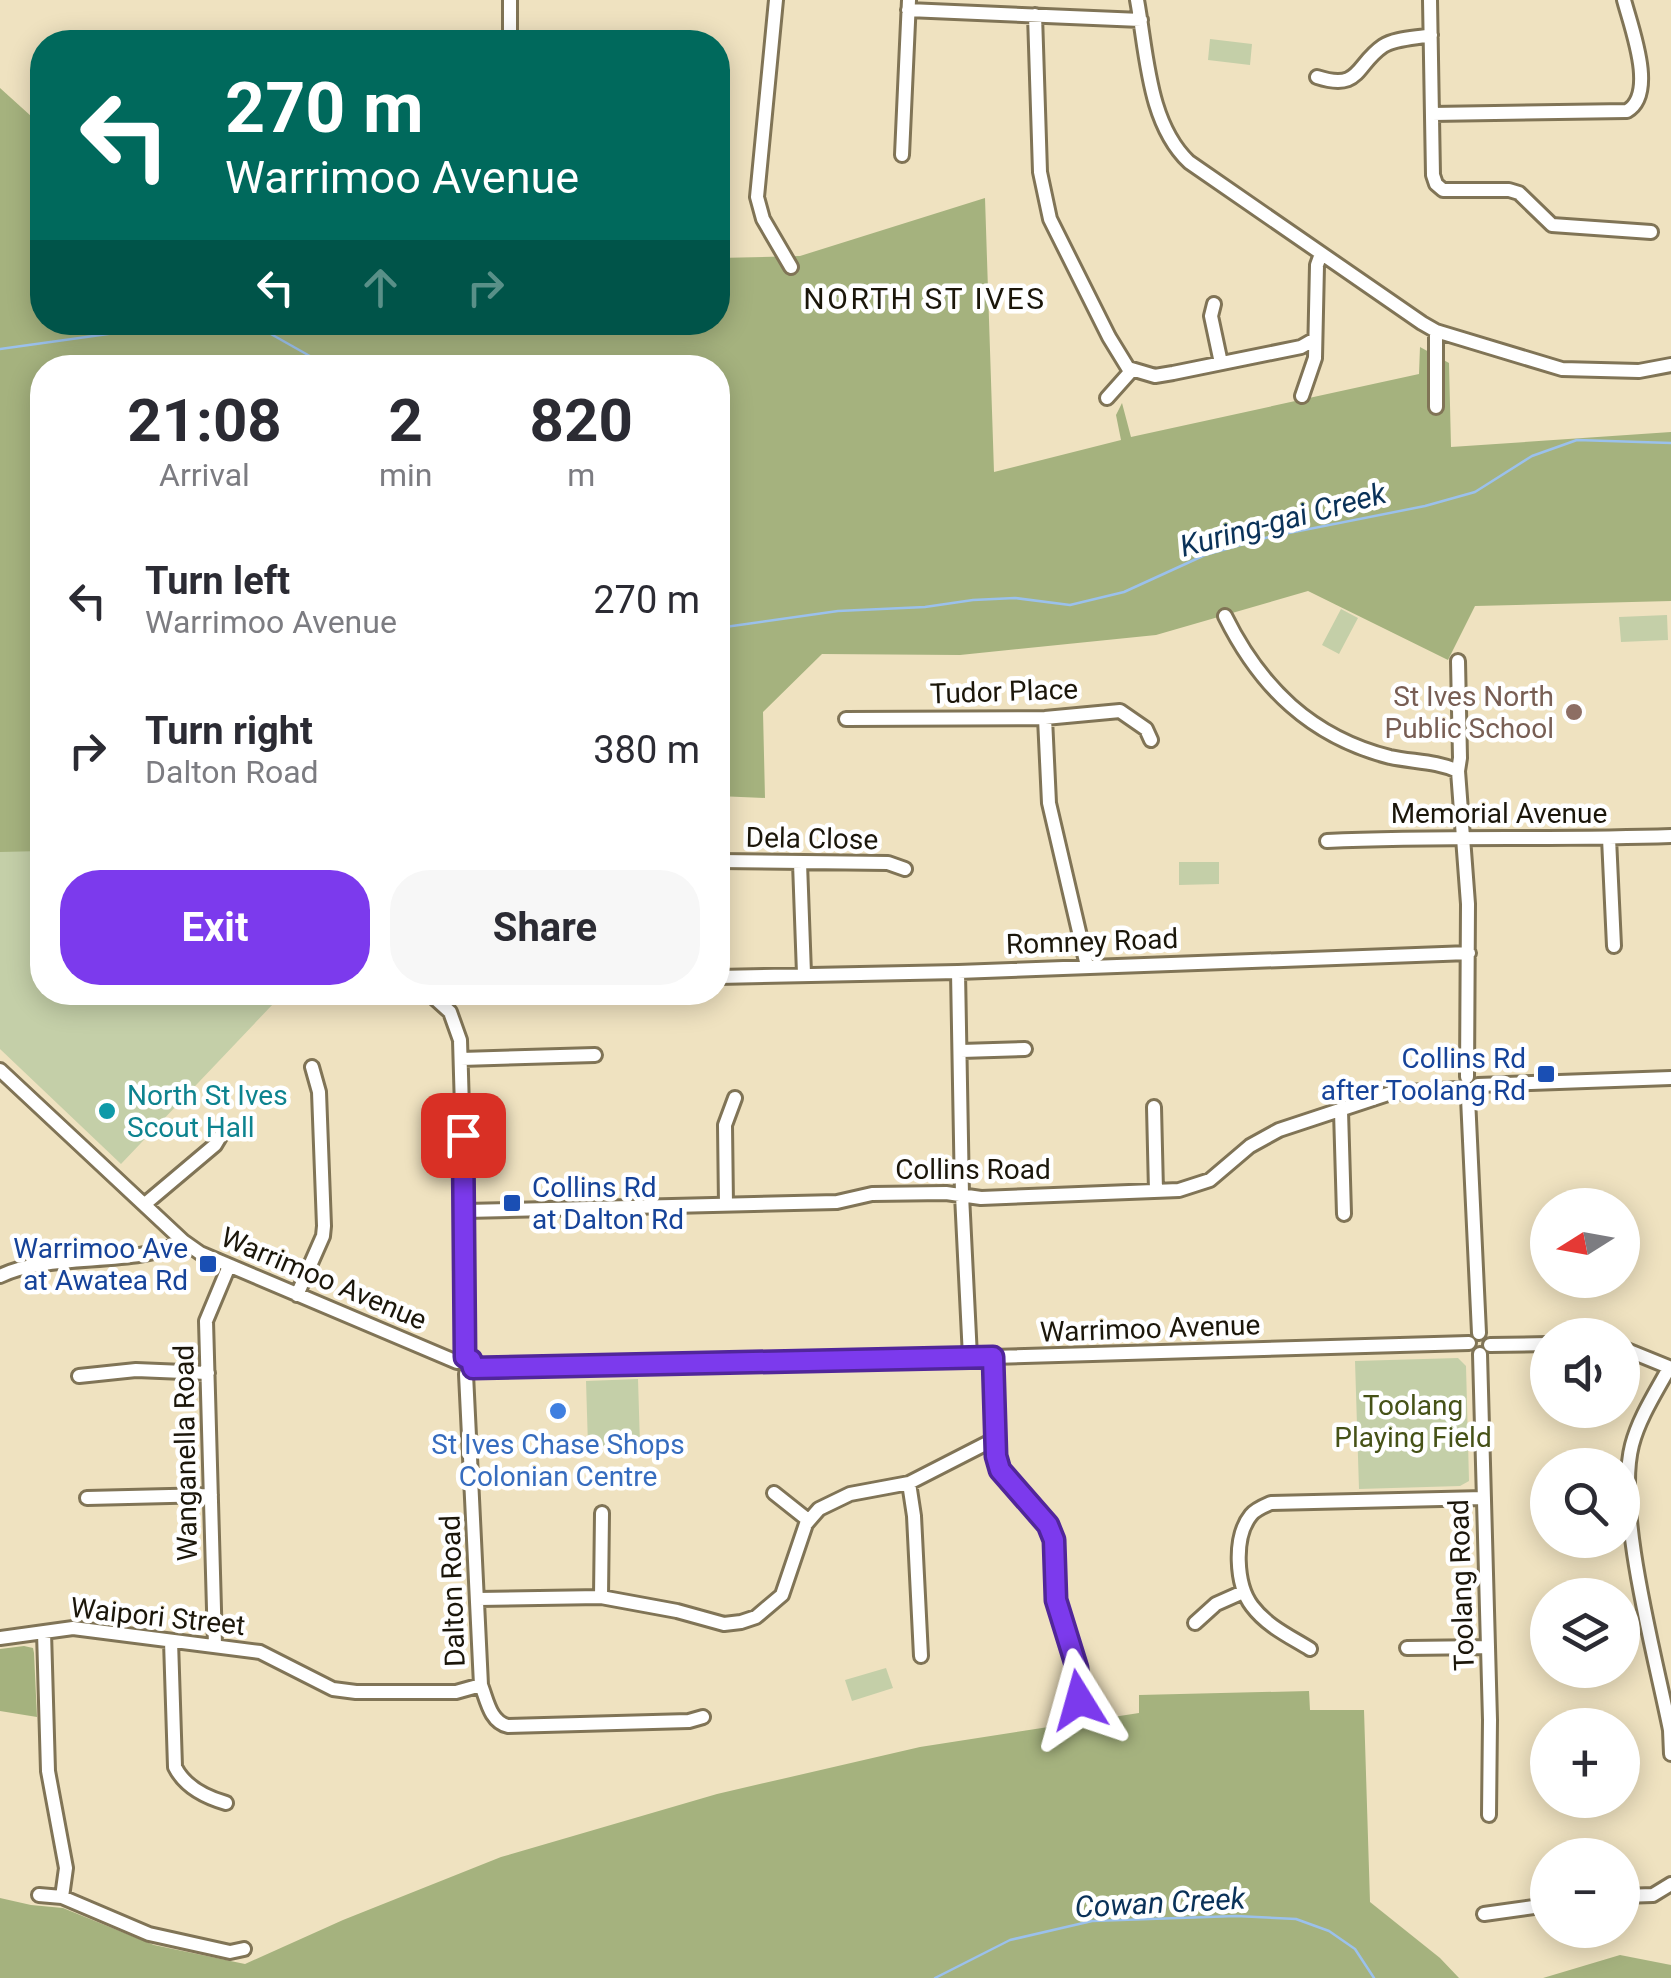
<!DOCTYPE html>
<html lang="en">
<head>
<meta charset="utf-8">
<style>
  body { margin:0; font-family:Roboto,sans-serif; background:#f7f7f7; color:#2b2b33; height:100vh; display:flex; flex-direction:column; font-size:38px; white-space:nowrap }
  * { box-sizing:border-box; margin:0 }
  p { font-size:32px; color:#7c7c81 }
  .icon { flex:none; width:55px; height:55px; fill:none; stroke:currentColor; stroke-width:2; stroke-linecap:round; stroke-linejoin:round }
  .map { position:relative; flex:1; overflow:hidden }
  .sheet { position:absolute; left:30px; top:355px; width:700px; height:650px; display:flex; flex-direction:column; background:#fff; border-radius:40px; box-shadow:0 5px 25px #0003 }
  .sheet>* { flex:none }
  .banner { position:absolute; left:30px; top:30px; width:700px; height:305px; border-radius:40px; box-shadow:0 5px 25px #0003; background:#00695c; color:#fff; overflow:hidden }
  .needle { width:65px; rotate:259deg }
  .buttons { position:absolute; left:1530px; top:1188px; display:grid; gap:20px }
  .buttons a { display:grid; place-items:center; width:110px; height:110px; border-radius:50%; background:#fff; box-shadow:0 5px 25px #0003; font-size:50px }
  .pin { position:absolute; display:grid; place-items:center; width:85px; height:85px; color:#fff; margin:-42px; border-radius:20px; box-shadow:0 5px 15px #0006 }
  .me { position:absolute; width:110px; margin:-55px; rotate:352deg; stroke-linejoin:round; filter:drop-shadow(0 0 8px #0008) }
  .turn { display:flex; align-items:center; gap:35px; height:210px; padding:0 30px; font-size:45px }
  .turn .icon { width:130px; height:130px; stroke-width:2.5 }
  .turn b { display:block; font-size:70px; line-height:85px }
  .lanes { display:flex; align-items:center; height:95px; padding:0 30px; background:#0003; justify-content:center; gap:50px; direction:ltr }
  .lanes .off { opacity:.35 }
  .eta { display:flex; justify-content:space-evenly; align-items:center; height:170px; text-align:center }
  .eta b { font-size:60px; font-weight:700; line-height:70px }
  .action { display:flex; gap:20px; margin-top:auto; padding:20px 30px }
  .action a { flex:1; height:115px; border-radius:40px; background:#7c3aed; color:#fff; font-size:40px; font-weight:700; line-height:115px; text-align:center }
  .action a+a { background:#f7f7f7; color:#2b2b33 }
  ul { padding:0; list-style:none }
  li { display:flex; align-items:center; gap:30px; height:150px; padding:0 30px }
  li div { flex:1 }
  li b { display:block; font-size:38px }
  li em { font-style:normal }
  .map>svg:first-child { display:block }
</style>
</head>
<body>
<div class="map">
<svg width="1671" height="1978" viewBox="0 0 1671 1978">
  <rect width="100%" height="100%" fill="#efe2c0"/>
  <path fill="#c4cfa8" d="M1210 39 1252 44 1250 65 1208 60Z
    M0 89 42 322V992L272 993 273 1004 121 1164 0 1049Z
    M1341 609 1358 618 1339 654 1322 645Z
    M1667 615 1668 640 1621 642 1619 617Z
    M1179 862H1219V884L1179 885Z
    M1458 1358 1466 1366 1469 1481 1460 1486 1359 1489 1355 1361Z
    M638 1379 640 1445 588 1446 586 1381Z
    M886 1668 893 1688 852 1701 845 1680Z"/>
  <path fill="#a5b27e" d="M0 88 42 126V322H718V258L800 256 985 198 994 472 1121 440 1116 415 1122 403 1131 437 1419 374 1420 347 1449 363 1451 447 1671 432V601L1475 606 1448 660 1308 591 1156 635 960 655 822 654 763 712 765 798 718 796V368H42V851L0 852Z
    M24 1646 33 1648 34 1653 37 1717 0 1711V1649Z
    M1309 1691 1310 1710H1364L1370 1902 1440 1958 1459 1978H0V1898L31 1905 63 1908 154 1945 245 1964 343 1920 501 1857 717 1794 920 1747 1139 1713V1695Z
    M1620 1955 1671 1965V1978H1543Z"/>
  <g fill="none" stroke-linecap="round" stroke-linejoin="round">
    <path stroke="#9bc1ec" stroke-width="2.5" d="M0 349 187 323 262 329 331 368
      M718 628 838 611 925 607 973 600 1015 598 1070 605 1124 592 1205 555 1269 537 1425 506 1475 492 1532 456 1577 440 1671 443
      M935 1978 1010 1940 1092 1921 1236 1916 1296 1919 1329 1931 1355 1949 1374 1978"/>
    <g stroke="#807456" stroke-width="18">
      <path id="minor" d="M510 0V42
        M776 0 757 197 763 219 791 267
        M1137 0C1147 54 1148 123 1189 162L1422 323 1436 331 1562 369 1639 371 1671 365
        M1430 0 1433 175 1436 184 1443 190H1509L1519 193 1552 225 1651 232
        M908 10 1141 20
        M1035 15 1040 172 1050 219 1109 337 1128 368 1155 376 1173 373 1301 347 1315 339
        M1317 77C1361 91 1355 65 1383 46 1395 38 1417 38 1431 35
        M1432 114 1627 111C1657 94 1631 27 1624 0
        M902 155 909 0
        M1214 304 1211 316 1221 363
        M1302 396 1315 358 1317 265 1321 254
        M1107 398 1132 370
        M1436 407V331
        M1225 616C1260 687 1311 737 1390 757 1413 762 1436 761 1458 771
        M1458 661 1460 758 1458 771 1468 904 1467 1077
        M1045 718 1049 803 1087 966
        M846 719 1045 718 1120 711 1146 729 1151 740
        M1609 838 1614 946
        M1327 841C1442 836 1556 840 1671 836
        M718 861 888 863 905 869
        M800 863 804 974
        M958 972 962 1195 970 1357
        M718 977 958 972 1469 953
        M428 992 450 1012 460 1040 465 1211V1357
        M961 1051 1025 1049
        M461 1059 595 1055
        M0 1070 183 1241 200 1253 457 1362
        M1478 1085 1671 1078
        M1468 1098 1479 1333
        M1154 1107 1156 1191
        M1341 1111 1344 1214
        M145 1204 215 1145 221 1135
        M726 1205 725 1125 735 1098
        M465 1211 837 1202 872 1194 946 1193 981 1198 1179 1190 1210 1180 1250 1146 1279 1130 1391 1093 1457 1089
        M0 1276C52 1251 137 1268 183 1241
        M297 1295 323 1236 324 1226 319 1092 312 1067
        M1490 1345 1548 1344
        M1622 1348 1671 1368
        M1480 1354 1490 1720 1489 1815
        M993 1357 996 1456 999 1470 1048 1525 1054 1540 1057 1600 1077 1668 1079 1700
        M473 1368 993 1357 1469 1343
        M1669 1368C1656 1392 1639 1418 1632 1445 1615 1510 1656 1659 1670 1730L1671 1754
        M466 1374 481 1685C487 1700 490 1722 508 1726L689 1721 703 1717
        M79 1376 136 1370 208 1373
        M909 1483 914 1516 921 1656
        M774 1493 808 1520
        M87 1498 211 1495
        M601 1597 602 1513
        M478 1599 601 1597 677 1611 724 1624 741 1622 756 1617 782 1595 806 1524 819 1509 850 1494 909 1483 995 1439
        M1195 1623 1216 1604 1243 1592
        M44 1632 48 1771 66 1868 62 1897
        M0 1638 73 1628 260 1652 333 1689 356 1692H456L481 1685
        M171 1641 175 1767C185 1787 205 1797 226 1803
        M215 1645 206 1321 229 1266
        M1407 1648 1487 1647
        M1310 1649C1289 1636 1267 1626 1252 1606 1236 1585 1233 1537 1251 1515 1256 1509 1264 1506 1271 1503L1484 1498
        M39 1895 62 1897 149 1934 230 1952 244 1949
        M1622 1896 1653 1895 1671 1884
        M1484 1914 1548 1905"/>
    </g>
    <use href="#minor" stroke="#fff" stroke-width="12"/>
  </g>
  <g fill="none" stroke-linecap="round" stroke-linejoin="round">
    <g stroke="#51269a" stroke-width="25">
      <path id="route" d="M463 1135 465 1357 471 1360 473 1368 993 1357 996 1456 1000 1470 1048 1525 1054 1540 1056 1600 1077 1668 1079 1700"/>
    </g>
    <use href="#route" stroke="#7c3aed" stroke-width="18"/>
  </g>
  <circle fill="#8d6e63" stroke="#fff" stroke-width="4" cx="1574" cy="712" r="10"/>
  <g fill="#1a4fb4" stroke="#fff" stroke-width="4">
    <rect x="1536" y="1064" width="20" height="20" rx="5"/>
    <rect x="502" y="1193" width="20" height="20" rx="5"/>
    <rect x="198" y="1254" width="20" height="20" rx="5"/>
  </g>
  <circle fill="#0f9aa8" stroke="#fff" stroke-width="4" cx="107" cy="1111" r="10"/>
  <circle fill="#3f7fe0" stroke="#fff" stroke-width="4" cx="558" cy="1411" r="10"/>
  <g text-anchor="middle" stroke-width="9" stroke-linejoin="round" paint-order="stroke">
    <g font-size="28" fill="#1b160a" stroke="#fff">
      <text transform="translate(1004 691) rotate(-2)" y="10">Tudor Place</text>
      <text x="1499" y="823">Memorial Avenue</text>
      <text transform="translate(812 838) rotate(1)" y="10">Dela Close</text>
      <text transform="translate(1092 941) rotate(-2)" y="10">Romney Road</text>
      <text x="973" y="1179">Collins Road</text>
      <text transform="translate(324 1278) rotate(23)" y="10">Warrimoo Avenue</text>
      <text transform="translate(1150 1328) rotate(-2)" y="10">Warrimoo Avenue</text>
      <text transform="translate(185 1453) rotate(-91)" y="10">Wanganella Road</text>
      <text transform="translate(1461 1585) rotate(-92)" y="10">Toolang Road</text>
      <text transform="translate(452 1591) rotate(-92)" y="10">Dalton Road</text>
      <text transform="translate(158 1616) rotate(6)" y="10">Waipori Street</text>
    </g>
    <g font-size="28" fill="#785e54" stroke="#fff" text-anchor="end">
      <text x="1554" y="706">St Ives North<tspan x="1554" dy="32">Public School</tspan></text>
    </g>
    <g font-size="28" fill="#164399" stroke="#fff" text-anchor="end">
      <text x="1526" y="1068">Collins Rd<tspan x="1526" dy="32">after Toolang Rd</tspan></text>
      <text x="532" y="1197" text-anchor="start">Collins Rd<tspan x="532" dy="32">at Dalton Rd</tspan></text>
      <text x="188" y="1258">Warrimoo Ave<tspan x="188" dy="32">at Awatea Rd</tspan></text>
    </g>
    <g font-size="28" fill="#0d838f" stroke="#fff" text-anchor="start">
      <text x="127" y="1105">North St Ives<tspan x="127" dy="32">Scout Hall</tspan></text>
    </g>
    <g font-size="28" fill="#465217" stroke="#fff">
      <text x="1413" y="1415">Toolang<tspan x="1413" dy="32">Playing Field</tspan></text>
    </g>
    <g font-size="28" fill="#366cbe" stroke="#fff">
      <text x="558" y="1454">St Ives Chase Shops<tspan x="558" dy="32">Colonian Centre</tspan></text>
    </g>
    <g font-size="30" letter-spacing="2.5" fill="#1b160a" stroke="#fff">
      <text x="925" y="309">NORTH ST IVES</text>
    </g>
    <g font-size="30" font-style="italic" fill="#0a3259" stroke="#fff">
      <text transform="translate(1283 520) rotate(-15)" y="10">Kuring-gai Creek</text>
      <text transform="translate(1160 1903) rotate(-3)" y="10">Cowan Creek</text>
    </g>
  </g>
</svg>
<div class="buttons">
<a><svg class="needle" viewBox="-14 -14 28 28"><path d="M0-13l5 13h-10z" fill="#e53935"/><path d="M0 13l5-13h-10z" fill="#7c7c81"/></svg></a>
<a><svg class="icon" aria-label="sound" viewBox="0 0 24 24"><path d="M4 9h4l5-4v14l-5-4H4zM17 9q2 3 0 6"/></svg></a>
<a><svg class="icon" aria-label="search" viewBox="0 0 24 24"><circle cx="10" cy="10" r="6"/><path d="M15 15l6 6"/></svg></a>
<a><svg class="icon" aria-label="layers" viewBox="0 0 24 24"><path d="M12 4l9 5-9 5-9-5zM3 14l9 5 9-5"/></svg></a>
<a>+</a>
<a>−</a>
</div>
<div class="pin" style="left:463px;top:1135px;background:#d93025"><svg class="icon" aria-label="arrive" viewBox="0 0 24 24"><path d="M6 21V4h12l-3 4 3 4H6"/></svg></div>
<svg class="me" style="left:1079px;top:1700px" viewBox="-20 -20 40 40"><path d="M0-17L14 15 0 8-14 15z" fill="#7c3aed" stroke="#fff" stroke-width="4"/></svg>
<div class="banner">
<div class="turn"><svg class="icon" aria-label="left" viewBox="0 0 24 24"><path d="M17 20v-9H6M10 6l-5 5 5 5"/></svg><div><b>270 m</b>Warrimoo Avenue</div></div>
<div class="lanes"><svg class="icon" aria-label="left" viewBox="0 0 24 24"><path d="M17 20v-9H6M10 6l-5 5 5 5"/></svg><svg class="icon off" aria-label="ahead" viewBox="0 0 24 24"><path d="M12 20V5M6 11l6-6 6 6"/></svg><svg class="icon off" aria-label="right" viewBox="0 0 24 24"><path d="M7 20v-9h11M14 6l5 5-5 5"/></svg></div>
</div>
<section class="sheet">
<div class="eta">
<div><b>21:08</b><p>Arrival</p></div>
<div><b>2</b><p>min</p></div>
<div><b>820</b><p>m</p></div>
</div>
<ul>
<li><svg class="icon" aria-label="left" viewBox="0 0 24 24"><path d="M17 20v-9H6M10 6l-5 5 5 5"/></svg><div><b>Turn left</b><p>Warrimoo Avenue</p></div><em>270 m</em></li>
<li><svg class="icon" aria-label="right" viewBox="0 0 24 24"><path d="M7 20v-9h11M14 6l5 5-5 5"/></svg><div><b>Turn right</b><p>Dalton Road</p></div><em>380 m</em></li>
</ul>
<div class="action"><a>Exit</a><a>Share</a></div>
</section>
</div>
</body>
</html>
